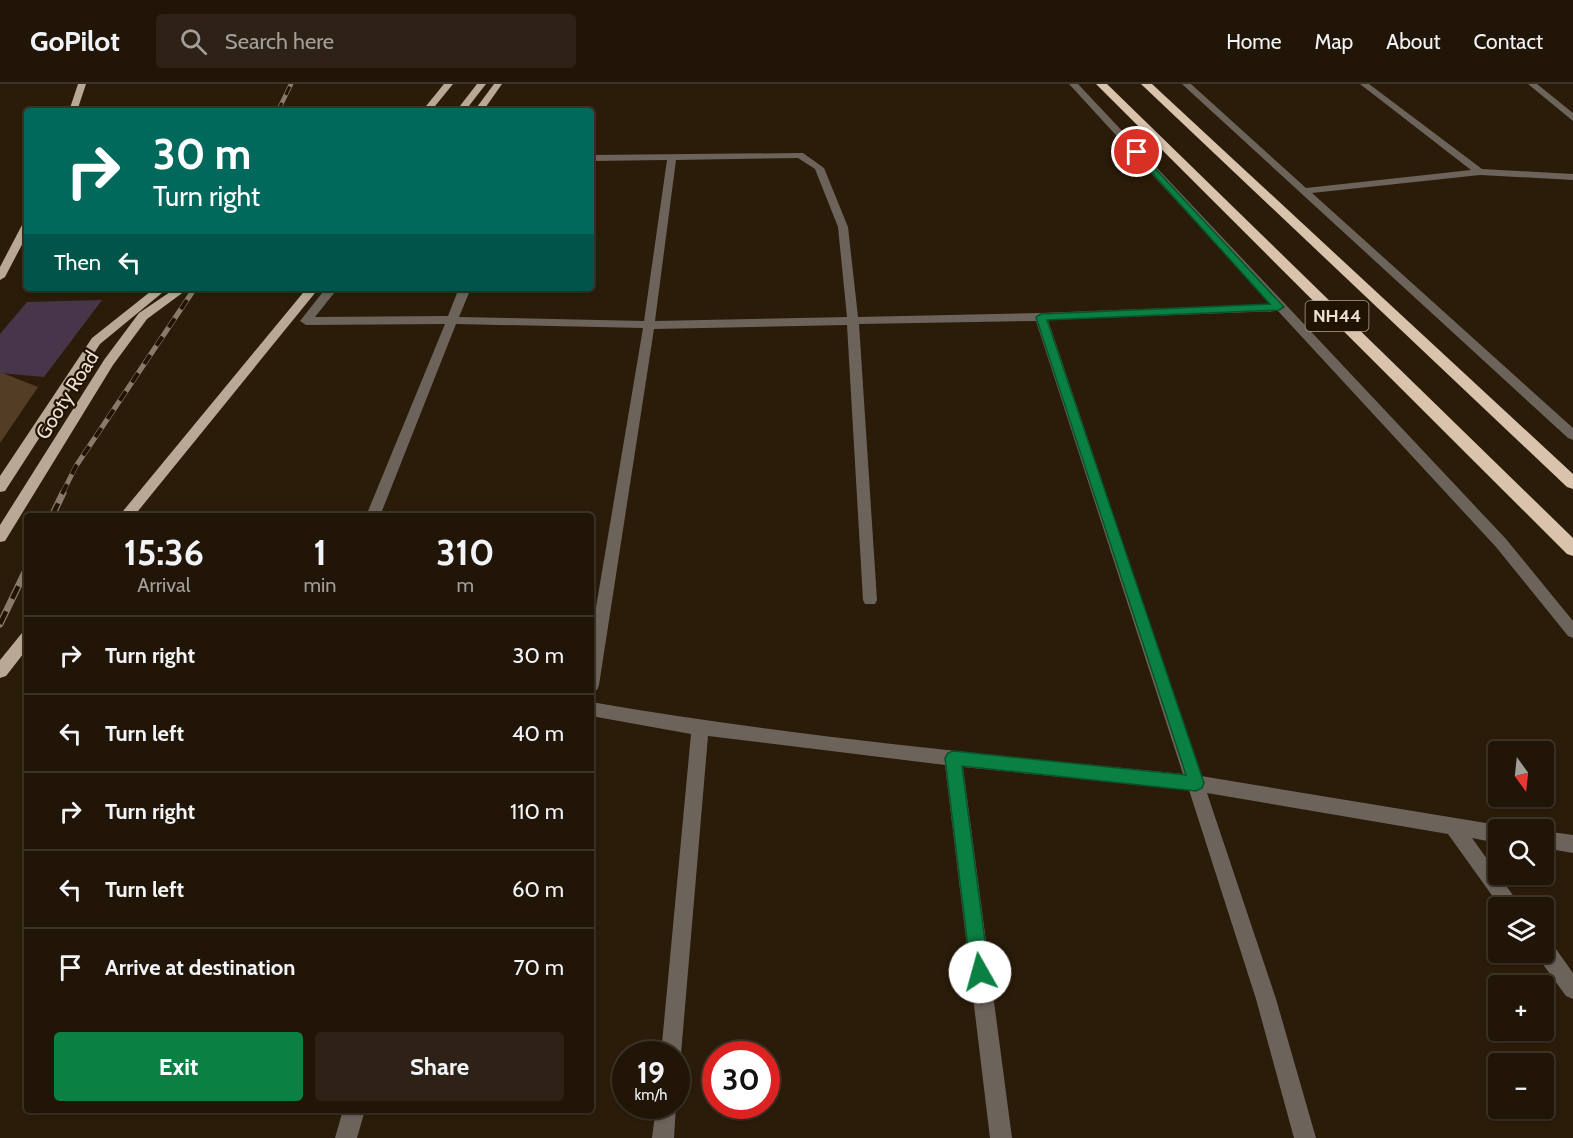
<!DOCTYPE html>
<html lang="en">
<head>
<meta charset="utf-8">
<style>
  body { margin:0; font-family:Cabin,sans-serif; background:#2d2215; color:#f1f3f6; height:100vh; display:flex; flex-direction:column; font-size:22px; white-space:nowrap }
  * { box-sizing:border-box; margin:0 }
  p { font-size:20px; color:#a29f9b }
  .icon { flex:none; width:33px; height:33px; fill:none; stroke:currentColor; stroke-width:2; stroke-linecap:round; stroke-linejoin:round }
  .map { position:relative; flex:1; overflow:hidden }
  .drawer { position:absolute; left:24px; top:429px; width:570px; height:600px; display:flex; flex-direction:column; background:#201507; border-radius:6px; box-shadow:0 2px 4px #0004,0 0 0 2px #3d3428 }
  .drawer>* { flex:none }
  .top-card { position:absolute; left:24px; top:24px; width:570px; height:183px; border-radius:6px; box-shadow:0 2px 4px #0004,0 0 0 2px #3d3428; background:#00695c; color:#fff; overflow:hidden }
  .needle { width:39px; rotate:165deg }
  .tools { position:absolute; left:1488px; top:657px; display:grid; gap:12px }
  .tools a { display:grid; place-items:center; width:66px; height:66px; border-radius:6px; background:#201507; box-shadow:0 2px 4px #0004,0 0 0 2px #3d3428; font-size:30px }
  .speed { position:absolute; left:612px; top:957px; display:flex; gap:12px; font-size:30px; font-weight:700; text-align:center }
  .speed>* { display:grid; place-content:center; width:78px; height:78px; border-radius:50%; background:#201507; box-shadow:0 2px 4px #0004,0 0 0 2px #3d3428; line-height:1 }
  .speed small { font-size:15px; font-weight:400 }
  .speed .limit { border:9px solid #d22; background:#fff; color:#111 }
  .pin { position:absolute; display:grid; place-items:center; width:51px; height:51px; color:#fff; margin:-26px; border:3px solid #fff; border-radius:50%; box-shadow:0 2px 6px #0007 }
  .me { position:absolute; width:66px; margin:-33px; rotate:353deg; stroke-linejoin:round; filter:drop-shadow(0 0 4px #0008) }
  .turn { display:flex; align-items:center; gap:21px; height:126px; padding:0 30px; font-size:27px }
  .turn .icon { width:78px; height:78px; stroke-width:2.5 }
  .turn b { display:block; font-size:42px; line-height:51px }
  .then { display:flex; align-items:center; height:57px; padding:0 30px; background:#0003; gap:12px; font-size:22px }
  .eta { display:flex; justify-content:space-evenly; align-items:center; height:102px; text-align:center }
  .eta b { font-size:36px; font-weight:800; line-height:42px }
  .action { display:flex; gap:12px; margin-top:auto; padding:12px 30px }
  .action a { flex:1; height:69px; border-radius:6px; background:#0b8043; color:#fff; font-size:24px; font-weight:800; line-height:69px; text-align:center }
  .action a+a { background:#2d2215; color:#f1f3f6 }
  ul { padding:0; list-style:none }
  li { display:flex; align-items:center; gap:18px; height:78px; padding:0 30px; border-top:2px solid #3d3428 }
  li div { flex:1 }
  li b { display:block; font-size:22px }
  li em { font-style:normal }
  header { display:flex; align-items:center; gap:36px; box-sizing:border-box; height:84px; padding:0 30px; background:#201507; border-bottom:2px solid #3d3428 }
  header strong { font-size:28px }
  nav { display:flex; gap:33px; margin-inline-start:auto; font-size:21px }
  .search { width:420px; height:54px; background:#2d2215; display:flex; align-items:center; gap:15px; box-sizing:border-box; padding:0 21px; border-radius:6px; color:#a29f9b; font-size:22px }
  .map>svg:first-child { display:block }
</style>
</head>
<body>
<header>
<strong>GoPilot</strong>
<div class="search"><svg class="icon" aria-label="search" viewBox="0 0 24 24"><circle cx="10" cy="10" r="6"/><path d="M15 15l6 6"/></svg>Search here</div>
<nav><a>Home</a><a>Map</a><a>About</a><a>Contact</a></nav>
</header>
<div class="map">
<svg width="1573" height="1054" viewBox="0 0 1573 1054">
  <rect width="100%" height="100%" fill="#2b1c09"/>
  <path fill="#533d24" d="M0 288 38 303 0 359Z"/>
  <path fill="#473649" d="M102 216 44 293 0 289V250L27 218Z"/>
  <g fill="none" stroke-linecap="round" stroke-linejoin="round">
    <path fill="#6c635b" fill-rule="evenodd" d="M1069 0H1078L1506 455 1573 537V554L1568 552 1496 463 1278 227 1048 236 1201 692 1498 741 1505 746H1498V759L1472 754 1522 824H1501L1448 750 1207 709 1276 915 1316 1054H1294L1256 915 1189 706 963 683 1012 1054H990L945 681 708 652 681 970 676 978V970H661L691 650 591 632V618C787 652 985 670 1183 690L1036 237 859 240 877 516 875 520H865L863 516 847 241 654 245 599 601 597 606 591 608V553L643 244 456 240 380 432H366L445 240 306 241 300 237 326 204H338L315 233 448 232 459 204H471L459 233 644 237 667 76 591 77V71L803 69 824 84 848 143 858 233 1041 229 1271 220ZM798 74 815 85 838 143 847 233 655 237 676 76Z
      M1182 0H1191L1306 104 1471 86 1360 0H1369L1482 85 1573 90V96L1480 91 1312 109 1573 344V356L1568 354Z
      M1528 0H1537L1573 29V37Z
      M1544 747 1573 751V769L1544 764Z
      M1544 855 1551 858 1573 889V915L1566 912 1537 872 1536 868H1544Z
      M656 1022H676L674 1054H652Z
      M343 1026H365L357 1054H335Z"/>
    <path fill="#baa896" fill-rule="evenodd" d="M78 0H86L77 27H69Z
      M444 0H453L431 27H422Z
      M477 0H486L465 27H456Z
      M494 0H502L483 27H474Z
      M27 138V151L5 193 0 196V183L22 141Z
      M155 204H168L100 260 5 407 0 408V392L92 254Z
      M176 204H189L147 235 113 281 5 457 0 458V441L104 276 139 229Z
      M307 204H319L134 432H119Z
      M27 548V565L6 592 0 594V576L22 549Z"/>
    <path fill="#d9c3ad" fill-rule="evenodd" d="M1096 0H1107L1573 454V472L1567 470Z
      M1141 0H1152L1573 390V405L1567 403Z"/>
    <g stroke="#887b6b" stroke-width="4.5">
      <path id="rail-far2" d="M278 27 291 0"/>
    </g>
    <g stroke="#887b6b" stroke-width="5">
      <path id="rail-far1" d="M62 410 76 382 195 204"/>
    </g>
    <g stroke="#887b6b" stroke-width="7">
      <path id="rail" d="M52 432 63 409
        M0 540 27 484"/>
    </g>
    <use href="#rail-far2" stroke="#211302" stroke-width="3" stroke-dasharray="9" stroke-linecap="butt"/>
    <use href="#rail-far1" stroke="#211302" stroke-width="4" stroke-dasharray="11" stroke-linecap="butt"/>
    <use href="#rail" stroke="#211302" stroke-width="4.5" stroke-dasharray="14" stroke-linecap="butt"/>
  </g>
  <path fill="#0b8043" stroke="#07532c" stroke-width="1.5" d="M1137 65 1284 223 1279 226 1047 236 1204 699 1202 704 1196 707 962 682 989 888 986 894 980 897 974 894 971 888 945 674 948 669 953 667 1186 691 1036 233 1041 230 1270 220 1134 69 1133 68Z"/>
  <g text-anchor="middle" stroke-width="4.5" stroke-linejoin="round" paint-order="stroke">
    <rect fill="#211302" stroke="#aea295" stroke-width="1.5" x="1305.5" y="217" width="63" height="30" rx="4.5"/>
    <g font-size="18" font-weight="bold" fill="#ebe0d4">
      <text x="1337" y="238">NH44</text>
    </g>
    <g font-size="20" fill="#ebe0d4" stroke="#211302">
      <text transform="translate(67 311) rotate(-58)" y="7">Gooty Road</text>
    </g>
  </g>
</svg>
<div class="tools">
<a><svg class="needle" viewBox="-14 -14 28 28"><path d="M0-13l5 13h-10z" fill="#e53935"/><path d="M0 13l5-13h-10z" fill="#a29f9b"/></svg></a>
<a><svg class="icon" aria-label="search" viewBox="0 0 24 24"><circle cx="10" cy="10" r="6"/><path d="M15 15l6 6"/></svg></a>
<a><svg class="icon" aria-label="layers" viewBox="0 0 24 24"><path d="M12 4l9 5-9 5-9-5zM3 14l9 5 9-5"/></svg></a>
<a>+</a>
<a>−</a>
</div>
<div class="speed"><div>19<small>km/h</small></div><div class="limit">30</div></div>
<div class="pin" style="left:1137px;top:68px;background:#d93025"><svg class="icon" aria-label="arrive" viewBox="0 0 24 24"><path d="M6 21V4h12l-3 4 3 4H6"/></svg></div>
<svg class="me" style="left:980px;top:888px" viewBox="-20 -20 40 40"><circle r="19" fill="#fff"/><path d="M0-13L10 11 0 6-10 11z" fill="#0b8043"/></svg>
<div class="top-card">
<div class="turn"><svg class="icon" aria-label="right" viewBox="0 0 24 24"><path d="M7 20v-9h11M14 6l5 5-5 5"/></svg><div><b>30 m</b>Turn right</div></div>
<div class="then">Then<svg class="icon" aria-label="left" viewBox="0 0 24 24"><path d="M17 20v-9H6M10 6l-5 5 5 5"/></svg></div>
</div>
<section class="drawer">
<div class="eta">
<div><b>15:36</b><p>Arrival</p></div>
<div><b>1</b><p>min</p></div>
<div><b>310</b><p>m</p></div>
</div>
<ul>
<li><svg class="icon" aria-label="right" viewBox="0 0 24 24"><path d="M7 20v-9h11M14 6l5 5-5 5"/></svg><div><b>Turn right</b></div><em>30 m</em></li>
<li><svg class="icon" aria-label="left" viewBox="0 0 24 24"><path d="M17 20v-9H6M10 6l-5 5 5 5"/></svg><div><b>Turn left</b></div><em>40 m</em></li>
<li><svg class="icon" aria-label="right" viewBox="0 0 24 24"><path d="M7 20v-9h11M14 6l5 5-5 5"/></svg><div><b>Turn right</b></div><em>110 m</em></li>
<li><svg class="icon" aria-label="left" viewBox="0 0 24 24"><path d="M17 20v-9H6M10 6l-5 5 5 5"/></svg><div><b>Turn left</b></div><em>60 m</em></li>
<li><svg class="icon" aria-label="arrive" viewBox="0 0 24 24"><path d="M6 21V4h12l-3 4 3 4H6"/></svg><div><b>Arrive at destination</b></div><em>70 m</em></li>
</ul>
<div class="action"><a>Exit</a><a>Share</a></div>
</section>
</div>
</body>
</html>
